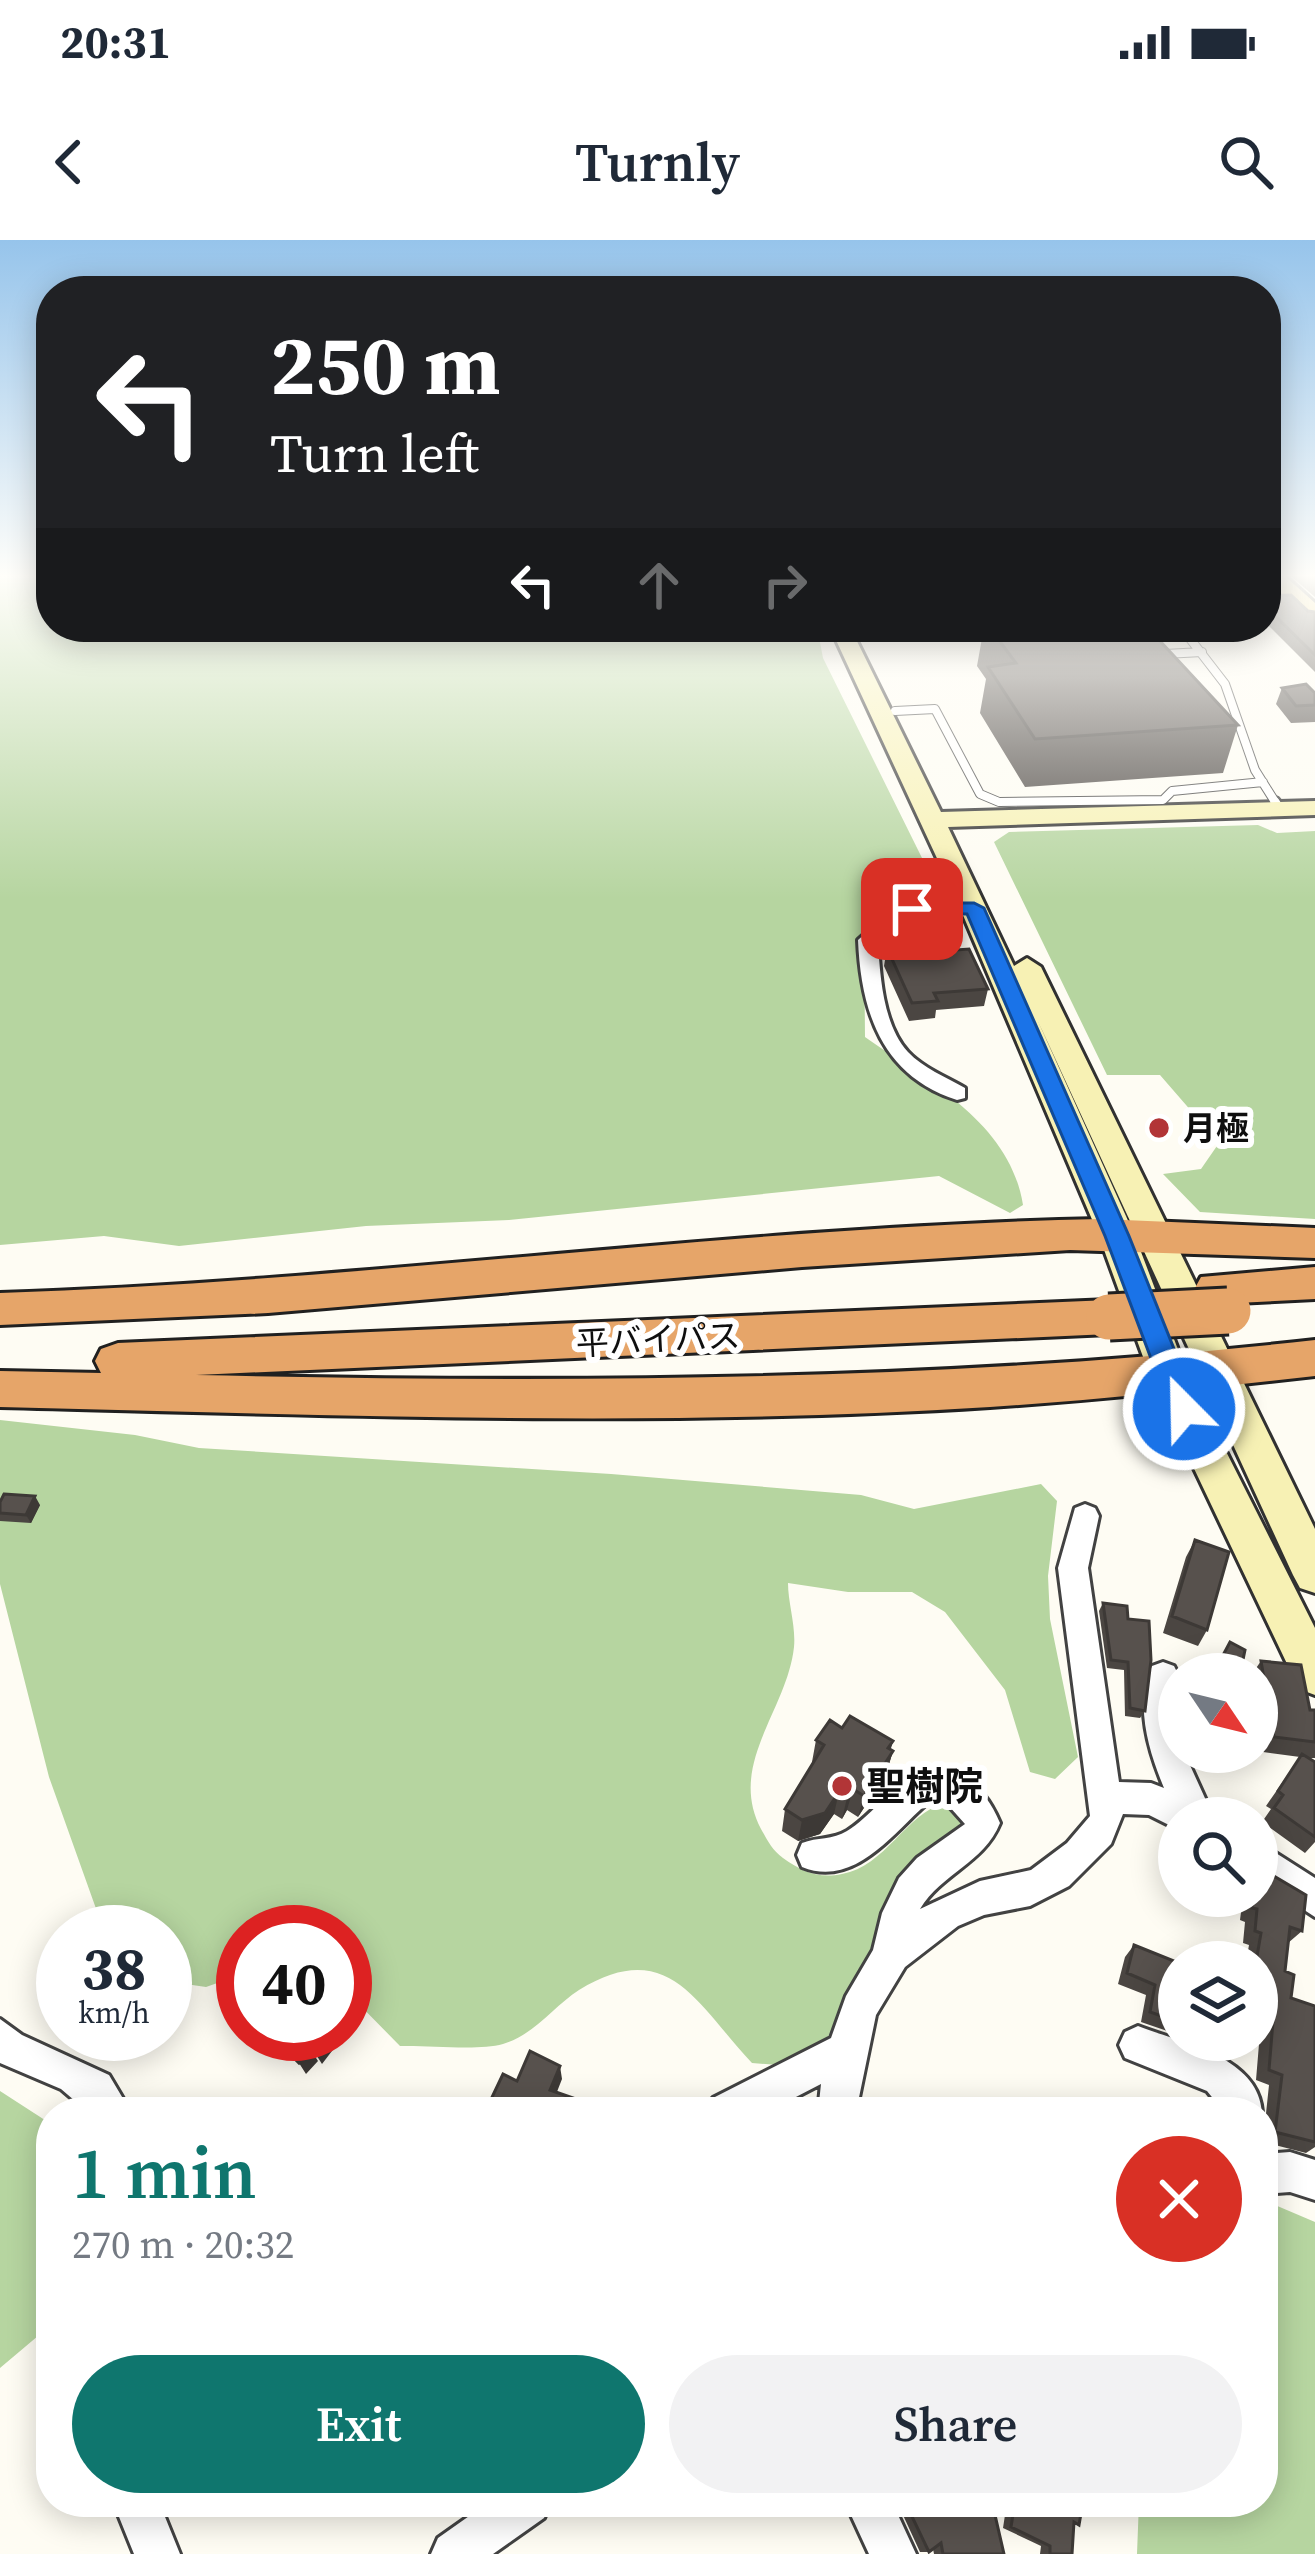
<!DOCTYPE html>
<html lang="en">
<head>
<meta charset="utf-8">
<style>
  body { margin:0; font-family:"Source Serif 4","Noto Sans JP",serif; background:#f2f2f3; color:#1f2937; height:100vh; display:flex; flex-direction:column; font-size:45px; white-space:nowrap }
  * { box-sizing:border-box; margin:0 }
  p { font-size:39px; color:#747a83 }
  .icon { flex:none; width:66px; height:66px; fill:none; stroke:currentColor; stroke-width:2; stroke-linecap:round; stroke-linejoin:round }
  .map { position:relative; flex:1; overflow:hidden }
  .panel { position:absolute; left:36px; top:1857px; width:1242px; height:420px; display:flex; flex-direction:column; background:#fff; border-radius:48px; box-shadow:0 6px 30px #0003 }
  .panel>* { flex:none }
  .guide { position:absolute; left:36px; top:36px; width:1245px; height:366px; border-radius:48px; box-shadow:0 6px 30px #0003; background:#202124; color:#fff; overflow:hidden }
  .needle { width:78px; rotate:125deg }
  .fabs { position:absolute; left:1158px; top:1413px; display:grid; gap:24px }
  .fabs a { display:grid; place-items:center; width:120px; height:120px; border-radius:50%; background:#fff; box-shadow:0 6px 30px #0003; font-size:60px }
  .speed { position:absolute; left:36px; top:1665px; display:flex; gap:24px; font-size:60px; font-weight:700; text-align:center }
  .speed>* { display:grid; place-content:center; width:156px; height:156px; border-radius:50%; background:#fff; box-shadow:0 6px 30px #0003; line-height:1 }
  .speed small { font-size:30px; font-weight:400 }
  .speed .limit { border:18px solid #d22; background:#fff; color:#111 }
  .pin { position:absolute; display:grid; place-items:center; width:102px; height:102px; color:#fff; margin:-51px; border-radius:24px; box-shadow:0 6px 18px #0006 }
  .me { position:absolute; width:132px; margin:-66px; rotate:337deg; stroke-linejoin:round; filter:drop-shadow(0 0 9px #0008) }
  .turn { display:flex; align-items:center; gap:42px; height:252px; padding:0 36px; font-size:54px }
  .turn .icon { width:156px; height:156px; stroke-width:2.5 }
  .turn b { display:block; font-size:84px; line-height:102px }
  .lanes { display:flex; align-items:center; height:114px; padding:0 36px; background:#0003; justify-content:center; gap:60px; direction:ltr }
  .lanes .off { opacity:.35 }
  .round { display:grid; place-items:center; flex:none; width:126px; height:126px; border-radius:63px; background:#f2f2f3 }
  .head { display:flex; align-items:center; justify-content:space-between; height:204px; padding:0 36px }
  h1 { font-size:72px; font-weight:600; line-height:90px; color:#0f766e }
  .action { display:flex; gap:24px; margin-top:auto; padding:24px 36px }
  .action a { flex:1; height:138px; border-radius:72px; background:#0f766e; color:#fff; font-size:48px; font-weight:600; line-height:138px; text-align:center }
  .action a+a { background:#f2f2f3; color:#1f2937 }
  .status { display:flex; justify-content:space-between; align-items:center; height:84px; padding:0 60px; background:#fff; direction:ltr }
  .status svg { height:33px; fill:currentColor }
  header { display:flex; justify-content:space-between; align-items:center; height:156px; padding:0 36px; background:#fff; font-size:54px; font-weight:600 }
  .map>svg:first-child { display:block }
</style>
</head>
<body>
<div class="status"><b>20:31</b><svg viewBox="0 0 49 12"><path d="M0 12V9h3v3zM5 12V6h3v6zM10 12V3h3v9zM15 12V0h3v12zM26 1h20v11H26zM47 4h2v5h-2z"/></svg></div>
<header><svg class="icon" aria-label="back" viewBox="0 0 24 24"><path d="M15 5l-7 7 7 7"/></svg>Turnly<svg class="icon" aria-label="search" viewBox="0 0 24 24"><circle cx="10" cy="10" r="6"/><path d="M15 15l6 6"/></svg></header>
<div class="map">
<svg width="1315" height="2314" viewBox="0 0 1315 2314">
  <rect width="100%" height="100%" fill="#fefcf3"/>
  <path fill="#b6d5a0" d="M0 336H51V387H817L823 418 923 620 864 688 865 797C927 841 1010 882 1023 965L1010 973 939 936 509 980 366 986 179 1006 104 996 0 1005Z
    M1258 585 1277 593 1315 591V979L1200 972 1163 934 1201 929 1219 903 1160 835H1107L994 602 1009 592Z
    M0 1180 135 1195 199 1208 611 1234 861 1255 914 1269 1041 1244 1057 1261 1048 1336 1050 1379 1078 1517 1055 1539 1030 1532 1005 1450 945 1372 912 1352H848L788 1343C788 1363 796 1386 794 1407 787 1471 727 1524 761 1589 768 1601 772 1610 783 1618 801 1631 818 1639 842 1634 886 1626 904 1575 946 1562L967 1584 879 1705 839 1784 814 1812 792 1826 752 1823C697 1765 669 1695 579 1750 554 1766 534 1795 503 1804 478 1811 428 1805 400 1806L345 1750V1692H243V1734L206 1747 165 1741V1692H112L99 1677 49 1537 0 1344Z
    M0 1851 51 1884V2085L0 2128Z
    M1275 1965 1315 1982V2314H1137L1139 2262H1263V1981Z"/>
  <g fill="none" stroke-linecap="round" stroke-linejoin="round">
    <g stroke="#424242" stroke-width="10">
      <path id="lane-far1" d="M1135 387 1152 392 1184 391
        M1181 387 1225 444 1255 530 1277 565
        M1160 420 1165 414 1202 412
        M895 471 935 469 980 554 999 562 1163 560 1172 551 1263 542"/>
    </g>
    <g stroke="#424242" stroke-width="14">
      <path id="lane" d="M1275 562 1280 570"/>
    </g>
    <g stroke="#424242" stroke-width="6">
      <path id="street" d="M974 662 983 668 981 672 909 675 878 702C880 736 883 785 908 812 923 828 946 837 965 848V858L957 860C882 836 861 772 858 700L897 665Z
        M1085 1264 1095 1268 1099 1276 1088 1328 1119 1542 1151 1543 1164 1548C1149 1512 1134 1464 1152 1426L1163 1422 1174 1426 1179 1436V1512H1184L1214 1578H1179V1590L1149 1575 1123 1574 1111 1604 1069 1646 1030 1666 984 1675 958 1686 905 1727 876 1775 856 1872H818L821 1844 767 1872H708L713 1858 831 1798 846 1756 873 1710 882 1673 899 1638 917 1618 965 1584 948 1565 931 1560C895 1590 856 1649 802 1627L797 1615 802 1603C817 1597 833 1600 847 1591 885 1568 906 1514 957 1535 979 1544 991 1562 1000 1583 984 1623 942 1633 920 1669L980 1641 1031 1630 1067 1603 1090 1576 1058 1328 1075 1268Z
        M1257 1601 1315 1638V1677L1257 1639Z
        M0 1779 22 1795 109 1835 131 1872H88L61 1849 0 1823Z
        M1138 1786C1181 1803 1258 1816 1262 1872H1224L1207 1851 1125 1818 1119 1805 1125 1792Z
        M1290 1912 1315 1920V1960L1290 1952 1263 1954V1914Z
        M113 2262H159L180 2314H134Z
        M489 2262H551L544 2278 493 2314H431L438 2298Z
        M845 2262H892L916 2314H869Z"/>
    </g>
    <g stroke="#313131" stroke-width="6">
      <path id="secondary" d="M830 387H850L941 572 1315 561V575L948 587 1014 726 1027 718 1041 727 1315 1289V1353L1300 1348 1293 1335 1037 779 1135 996 1188 1136 1315 1388V1455L1299 1449 1150 1136 1099 996 960 668Z"/>
    </g>
    <g stroke="#202020" stroke-width="6">
      <path id="primary" d="M1266 336H1285L1315 363V382L1307 380 1266 341Z"/>
    </g>
    <g stroke="#202020" stroke-width="6">
      <path id="highway" d="M1100 979 1315 988V1018L1070 1010 802 1027 268 1073 0 1085V1053C368 1041 733 987 1100 979Z
        M1315 1027V1059L1217 1064 1201 1059 1195 1048 1201 1037Z
        M1109 1060 1125 1065 1132 1077 1125 1089 1109 1094 196 1135C571 1143 942 1142 1315 1100V1136C1207 1148 1099 1160 990 1167 660 1188 329 1175 0 1167V1131L101 1133 95 1121 101 1109 118 1103Z"/>
    </g>
    <use href="#lane-far1" stroke="#fff" stroke-width="8"/>
    <use href="#lane" stroke="#fff" stroke-width="9"/>
    <use href="#street" fill="#fff" fill-rule="evenodd"/>
    <use href="#secondary" fill="#f7f1b4" fill-rule="evenodd"/>
    <use href="#primary" fill="#ebd176" fill-rule="evenodd"/>
    <use href="#highway" fill="#e6a569" fill-rule="evenodd"/>
    <g stroke="#202020" stroke-width="51" stroke-linecap="butt">
      <path id="highway-bridge" d="M1109 1077 1228 1071"/>
    </g>
    <use href="#highway-bridge" stroke="#e6a569" stroke-width="45"/>
  </g>
  <path fill="#4b4642" d="M1266 336 1271 352 1267 353V356L1315 372V432L1266 383Z
    M1291 336H1315V357Z
    M984 387H1147L1238 485 1223 533 1025 547 980 473 986 439 977 426Z
    M1282 448 1315 453V482L1291 483 1276 464Z
    M887 708 914 713 988 749 984 766 936 770 935 778 909 781 884 726Z
    M0 1262 40 1265 31 1283 0 1281Z
    M1195 1300 1207 1390 1198 1406 1163 1393 1186 1317Z
    M1103 1363 1128 1379 1145 1471 1140 1478 1125 1476 1124 1430 1107 1428 1099 1371Z
    M1261 1421 1310 1470H1315V1518H1308L1315 1522V1602L1305 1613 1262 1582 1271 1569 1266 1566 1300 1517 1263 1512 1257 1478V1434H1252Z
    M842 1488 893 1501 890 1510 893 1511 886 1534 858 1577 847 1570 842 1579 834 1574 820 1594 798 1601 782 1591 785 1569 813 1523 812 1522 816 1500Z
    M1243 1656H1257L1302 1691 1288 1703 1285 1731 1291 1758 1315 1766V1907L1306 1913 1263 1902 1269 1845 1256 1840 1262 1768 1257 1766V1722H1246L1249 1705 1243 1703 1245 1682 1240 1680Z
    M1134 1705 1179 1723V1795L1141 1782 1146 1755 1118 1744 1125 1717Z
    M897 2262H992L1004 2314H934L933 2309 929 2312H920Z
    M1007 2262H1083L1079 2285H1074L1072 2314H1040L1041 2306 1003 2288Z"/>
  <path fill="#3d3936" d="M1275 340 1271 352 1266 353 1267 342Z
    M35 1256 40 1265 31 1283 26 1275Z
    M893 1501 888 1519 893 1511 886 1534 858 1577 864 1556Z
    M853 1549 847 1570 842 1579 847 1558Z
    M839 1552 834 1574 820 1594 798 1601 802 1580Z
    M352 1764 359 1775 345 1794V1773Z
    M329 1794H345L322 1824 315 1813Z
    M311 1810 318 1821 306 1834 299 1823Z
    M560 1826 562 1839 553 1862 550 1850Z"/>
  <path fill="#57514d" stroke="#3d3936" stroke-width="3" d="M1266 336H1270L1275 340 1267 342V356L1291 355 1308 371 1315 372V415L1266 367Z
    M989 387H1147L1238 485 1035 499 988 427 1016 423Z
    M1306 444 1315 453V465L1296 466 1282 448Z
    M910 706 914 713 969 709 988 749 934 753 938 761 912 763 887 708Z
    M4 1254 35 1256 26 1275 0 1273V1262Z
    M1195 1300 1229 1312 1207 1390 1172 1376Z
    M1103 1363 1127 1366 1128 1379 1149 1381 1151 1420 1145 1471 1130 1468 1128 1422 1111 1420Z
    M1230 1402 1245 1410 1240 1434H1213Z
    M1261 1421 1301 1425 1310 1470H1315V1502L1274 1497Z
    M850 1476 893 1501 888 1508 893 1511 864 1556 853 1549 847 1558 839 1552 825 1573 802 1580 785 1569 824 1505 816 1500 830 1480 842 1488Z
    M1302 1514 1315 1522V1597L1274 1568 1283 1555 1278 1551Z
    M1257 1626 1306 1655 1302 1691 1290 1687 1285 1731 1294 1735 1291 1758 1315 1766V1902L1275 1892 1282 1835 1269 1830 1275 1757 1257 1749 1256 1722 1261 1693 1255 1691 1257 1669 1252 1668 1253 1656H1257Z
    M1134 1705 1179 1723V1782L1150 1772 1155 1745 1127 1733Z
    M345 1757 352 1764 345 1773Z
    M278 1794H329L315 1813 311 1810 299 1823 283 1807 286 1802Z
    M530 1811 560 1826 550 1850 613 1872H485L503 1834 517 1841Z
    M905 2262H992L1004 2314H943L941 2303 929 2312Z
    M1015 2262H1083L1079 2285 1074 2282 1072 2314H1050V2306L1011 2287Z"/>
  <linearGradient id="sky" x2="0" y2="1"><stop stop-color="#96c4eb"/><stop offset="0.51" stop-color="#fffefa"/><stop offset="1" stop-color="#fffefa" stop-opacity="0"/></linearGradient>
  <rect width="1315" height="659" fill="url(#sky)"/>
  <path fill="#1a73e8" stroke="#114b97" stroke-width="3" d="M912 663H974L984 668 1129 996 1198 1169 1194 1176 1184 1179 1170 1169 1105 996 967 674 905 673 902 669Z"/>
  <g fill="#b23537" stroke="#fff" stroke-width="4.5">
    <circle cx="1159" cy="888" r="12"/>
    <circle cx="842" cy="1546" r="12"/>
  </g>
  <g text-anchor="middle" stroke-width="12" stroke-linejoin="round" paint-order="stroke">
    <g font-size="33" font-weight="bold" fill="#0f0f0f" stroke="#fff" text-anchor="start">
      <text x="1183" y="900">月極</text>
    </g>
    <g font-size="33" fill="#0f0f0f" stroke="#fff">
      <text transform="translate(658 1099) rotate(-3)" y="12">平バイパス</text>
    </g>
    <g font-size="39" font-weight="bold" fill="#0f0f0f" stroke="#fff" text-anchor="start">
      <text x="866" y="1560">聖樹院</text>
    </g>
  </g>
</svg>
<div class="fabs">
<a><svg class="needle" viewBox="-14 -14 28 28"><path d="M0-13l5 13h-10z" fill="#e53935"/><path d="M0 13l5-13h-10z" fill="#747a83"/></svg></a>
<a><svg class="icon" aria-label="search" viewBox="0 0 24 24"><circle cx="10" cy="10" r="6"/><path d="M15 15l6 6"/></svg></a>
<a><svg class="icon" aria-label="layers" viewBox="0 0 24 24"><path d="M12 4l9 5-9 5-9-5zM3 14l9 5 9-5"/></svg></a>
</div>
<div class="speed"><div>38<small>km/h</small></div><div class="limit">40</div></div>
<div class="pin" style="left:912px;top:669px;background:#d93025"><svg class="icon" aria-label="arrive" viewBox="0 0 24 24"><path d="M6 21V4h12l-3 4 3 4H6"/></svg></div>
<svg class="me" style="left:1184px;top:1169px" viewBox="-20 -20 40 40"><circle r="17" fill="#1a73e8" stroke="#fff" stroke-width="3"/><path d="M0-11L8 9 0 5-8 9z" fill="#fff"/></svg>
<div class="guide">
<div class="turn"><svg class="icon" aria-label="left" viewBox="0 0 24 24"><path d="M17 20v-9H6M10 6l-5 5 5 5"/></svg><div><b>250 m</b>Turn left</div></div>
<div class="lanes"><svg class="icon" aria-label="left" viewBox="0 0 24 24"><path d="M17 20v-9H6M10 6l-5 5 5 5"/></svg><svg class="icon off" aria-label="ahead" viewBox="0 0 24 24"><path d="M12 20V5M6 11l6-6 6 6"/></svg><svg class="icon off" aria-label="right" viewBox="0 0 24 24"><path d="M7 20v-9h11M14 6l5 5-5 5"/></svg></div>
</div>
<section class="panel">
<div class="head"><div><h1>1 min</h1><p>270 m · 20:32</p></div><a class="round" style="background:#d93025;color:#fff"><svg class="icon" aria-label="close" viewBox="0 0 24 24"><path d="M6 6l12 12M18 6L6 18"/></svg></a></div>
<div class="action"><a>Exit</a><a>Share</a></div>
</section>
</div>
</body>
</html>
